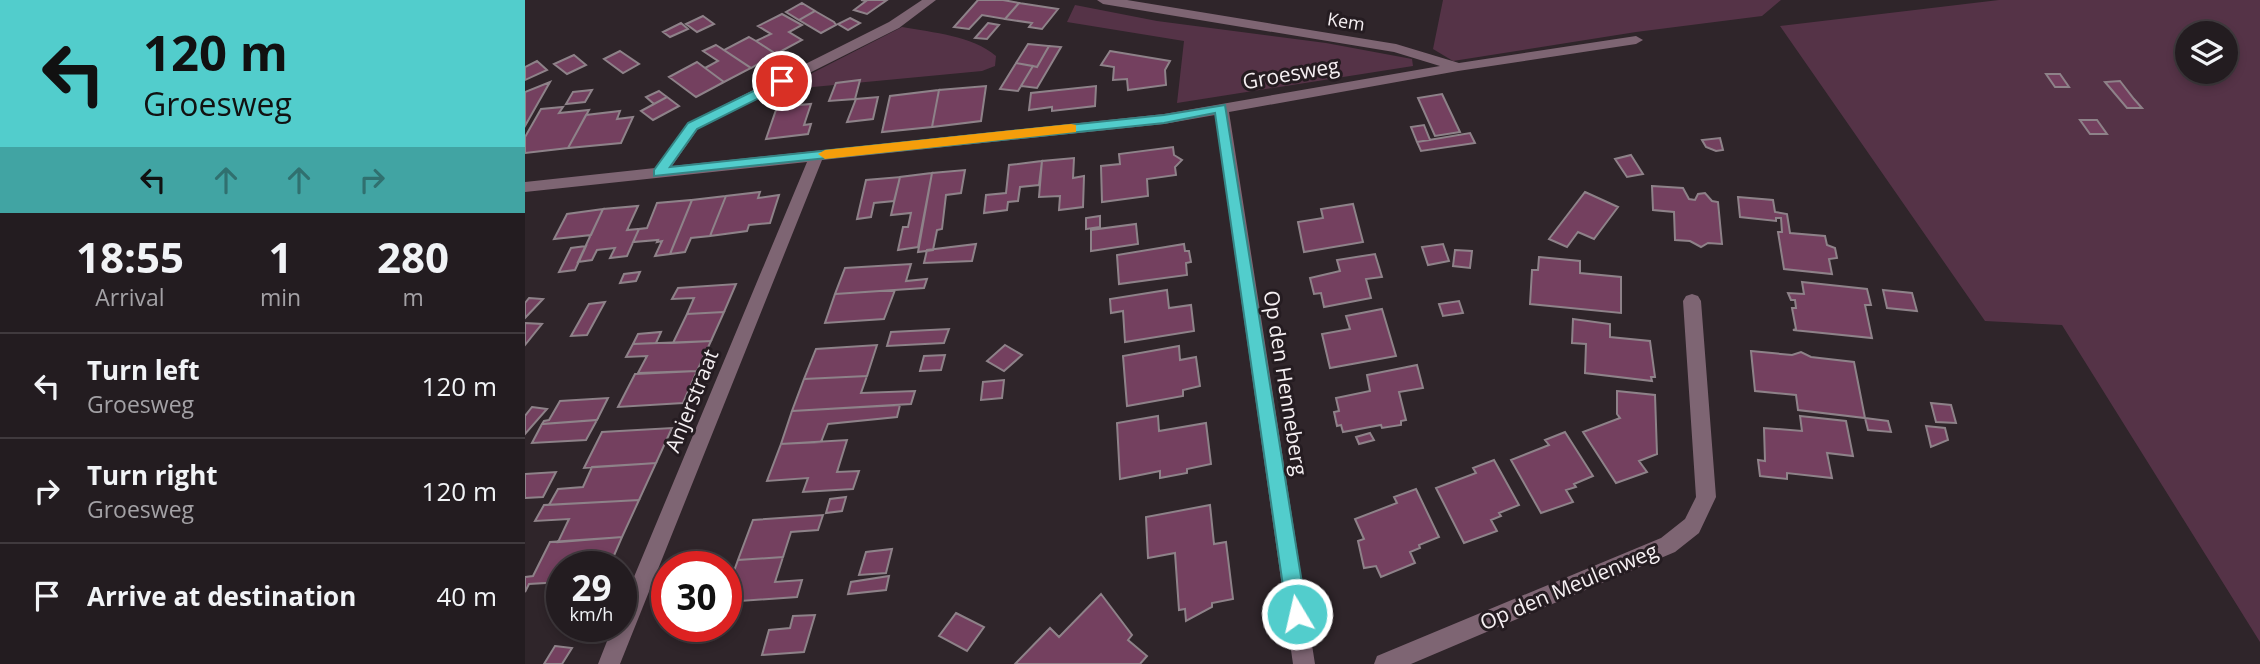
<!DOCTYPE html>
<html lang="en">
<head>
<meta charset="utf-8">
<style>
  body { margin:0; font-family:"Open Sans",sans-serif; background:#2f292d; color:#f1f3f6; height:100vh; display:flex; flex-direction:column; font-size:26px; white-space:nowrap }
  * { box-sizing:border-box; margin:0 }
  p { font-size:23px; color:#a3a1a5 }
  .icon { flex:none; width:38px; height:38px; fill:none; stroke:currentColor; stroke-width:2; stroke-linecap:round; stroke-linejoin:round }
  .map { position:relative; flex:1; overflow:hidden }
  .panel { display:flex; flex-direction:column; background:#231c20; width:525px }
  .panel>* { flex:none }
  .banner { background:#52cdcc; color:#111; overflow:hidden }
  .controls { position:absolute; left:1650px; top:21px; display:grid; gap:14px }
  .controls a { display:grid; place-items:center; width:63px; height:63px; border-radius:50%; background:#231c20; box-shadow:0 4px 10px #0003,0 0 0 2px #403a3e; font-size:35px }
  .speed { position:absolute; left:21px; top:551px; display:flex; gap:14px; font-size:35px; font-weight:700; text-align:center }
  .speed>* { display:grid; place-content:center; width:91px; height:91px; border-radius:50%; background:#231c20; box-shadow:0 4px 10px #0003,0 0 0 2px #403a3e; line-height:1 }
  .speed small { font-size:18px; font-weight:400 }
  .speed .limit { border:10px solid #d22; background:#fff; color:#111 }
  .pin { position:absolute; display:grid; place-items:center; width:60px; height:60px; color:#fff; margin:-30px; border:4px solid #fff; border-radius:50%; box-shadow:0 2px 7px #0007 }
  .me { position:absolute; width:77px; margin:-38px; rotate:351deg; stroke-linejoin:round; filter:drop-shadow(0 0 5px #0008) }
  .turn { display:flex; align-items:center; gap:24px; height:147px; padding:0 28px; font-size:32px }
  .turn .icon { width:91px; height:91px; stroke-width:2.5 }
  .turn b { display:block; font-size:49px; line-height:60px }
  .lanes { display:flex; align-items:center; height:66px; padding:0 28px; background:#0003; justify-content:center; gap:35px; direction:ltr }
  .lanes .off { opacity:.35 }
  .eta { display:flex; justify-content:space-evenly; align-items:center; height:119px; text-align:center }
  .eta b { font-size:42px; font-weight:700; line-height:49px }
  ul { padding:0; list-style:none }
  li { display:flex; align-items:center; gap:21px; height:105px; padding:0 28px; border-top:2px solid #403a3e }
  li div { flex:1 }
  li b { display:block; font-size:26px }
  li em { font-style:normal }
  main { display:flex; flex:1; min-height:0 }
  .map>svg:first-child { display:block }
</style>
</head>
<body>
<main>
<section class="panel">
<div class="banner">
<div class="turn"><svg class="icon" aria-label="left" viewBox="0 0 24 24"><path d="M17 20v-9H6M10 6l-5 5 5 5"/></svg><div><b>120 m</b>Groesweg</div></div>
<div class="lanes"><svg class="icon" aria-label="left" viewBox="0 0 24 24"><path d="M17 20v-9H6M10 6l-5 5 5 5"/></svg><svg class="icon off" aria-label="ahead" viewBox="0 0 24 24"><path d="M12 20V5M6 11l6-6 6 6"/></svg><svg class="icon off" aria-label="ahead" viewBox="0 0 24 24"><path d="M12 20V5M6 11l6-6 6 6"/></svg><svg class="icon off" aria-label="right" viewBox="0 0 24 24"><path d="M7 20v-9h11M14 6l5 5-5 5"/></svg></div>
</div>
<div class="eta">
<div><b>18:55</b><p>Arrival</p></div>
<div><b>1</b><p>min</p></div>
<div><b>280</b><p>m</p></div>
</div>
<ul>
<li><svg class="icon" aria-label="left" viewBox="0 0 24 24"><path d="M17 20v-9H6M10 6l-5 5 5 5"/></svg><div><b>Turn left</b><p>Groesweg</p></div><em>120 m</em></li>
<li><svg class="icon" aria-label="right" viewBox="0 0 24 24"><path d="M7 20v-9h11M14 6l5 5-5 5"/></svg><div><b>Turn right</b><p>Groesweg</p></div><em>120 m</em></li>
<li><svg class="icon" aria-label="arrive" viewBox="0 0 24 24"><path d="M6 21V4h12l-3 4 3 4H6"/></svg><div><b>Arrive at destination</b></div><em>40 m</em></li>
</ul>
</section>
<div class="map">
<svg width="1735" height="664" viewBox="0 0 1735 664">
  <rect width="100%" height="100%" fill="#2f252a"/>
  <path fill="#553347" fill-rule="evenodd" d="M918 0H1256L1237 16 1111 32 928 61 908 49Z
    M1474 0H1735V642L1537 325 1460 321 1255 26ZM1662 33H1701V72H1662Z
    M550 5 632 21 801 43 887 59 888 66 652 103 659 41 542 22Z
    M377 27C409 33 446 35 471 56L470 66 457 71 288 87 264 85Z"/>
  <path fill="#74405f" stroke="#8e8289" stroke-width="2" d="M336 0H362L342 14 329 10 341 1Z
    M453 0H478L494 3 480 19 457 15 444 29 429 27Z
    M277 3 290 11 274 20 261 12Z
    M494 3 533 9 517 29 504 27 507 23 480 19Z
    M290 11 309 22 311 25 296 33 274 20Z
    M257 14 277 25 264 32 277 40 251 54 231 41 246 34 233 26Z
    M178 16 189 24 172 32 161 24Z
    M325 18 335 23 323 30 313 24Z
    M156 23 163 29 145 37 138 32Z
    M463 23 474 25 462 39 450 38Z
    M224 37 231 41 251 54 226 68 199 50Z
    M503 44 524 46 512 67 491 63Z
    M191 45 199 50 226 68 199 82 180 68 193 61 178 51Z
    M524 46 536 47 512 88 496 86 508 66 512 67Z
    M95 51 114 64 98 73 79 59Z
    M585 51 645 61 640 70 641 85 603 90 602 79 588 80 589 67 576 65Z
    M49 55 61 65 42 74 29 64Z
    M12 61 22 70 0 80V67Z
    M172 62 199 82 171 97 144 77Z
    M491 63 508 66 493 91 475 89Z
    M1521 74H1535L1544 87H1530Z
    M335 80 330 99 304 101 311 83Z
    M1595 81 1609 99 1617 108H1602L1580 82Z
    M25 82 13 103 0 126V92Z
    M461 86 456 121 407 127 414 90Z
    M571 86 570 106 527 111V107L504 110 506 93Z
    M67 90 60 102 41 104 48 92Z
    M414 90 407 127 357 132 365 96Z
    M134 91 142 97 129 104 121 97Z
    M917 94 935 132 910 136 893 98Z
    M142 97 154 106 128 120 116 111Z
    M353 97 348 119 322 122 331 99Z
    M286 104 279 125 286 124 283 134 241 139 252 107Z
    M38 107 34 113 64 110 43 148 0 153V137L16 109Z
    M95 111 92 119 108 117 96 143 43 148 61 115Z
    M1555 120H1572L1582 134H1565Z
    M899 125 905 140 892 142 886 127Z
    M945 133 950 143 896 151 892 142Z
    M1195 138 1198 150 1191 151 1181 147 1177 140Z
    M648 147 649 155 657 160 650 167 651 175 622 179 623 196 577 202 576 166 595 164 594 154Z
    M1106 155 1118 174 1102 177 1090 159Z
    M549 158 548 178 559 176 558 207 534 210 535 196 514 197 517 161Z
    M517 161 514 185 495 187 493 201 483 202 482 210 459 213 461 195 481 193 484 165Z
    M440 170 436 193 421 195 417 229 412 230 408 250 393 252 407 173Z
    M407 173 393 247 373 250 378 227H383L386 213 366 215 375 177Z
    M375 177 369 201 349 203 346 217 332 219 341 180Z
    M1127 186 1158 188 1164 199 1170 200 1173 194 1180 193 1187 201 1193 202 1197 244 1183 243 1176 247 1165 241 1150 240 1149 212 1128 210Z
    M235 192 233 198 254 195 245 223 224 225 222 231 185 236 201 196Z
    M1060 192 1093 207 1069 239 1053 232 1042 247 1024 239Z
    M201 196 185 236 166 238 160 252 145 254 167 200Z
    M1213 197 1248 200 1250 212 1262 214 1265 233 1300 236 1302 245 1310 248 1312 258 1304 259 1307 274 1259 269 1253 232H1257L1256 218H1251V221L1215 217Z
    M167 200 145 254 130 256 137 241 132 242 133 240 108 242 114 229 122 228 132 203Z
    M828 204 838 242 779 252 773 222 798 218 796 209Z
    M113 206 102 230 114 229 102 256 85 258 90 248 72 250 67 260 53 262 78 209Z
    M78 209 66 235 29 239 42 214Z
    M575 216V227L561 229V218Z
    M611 224 613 244 566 251V230Z
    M451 244 447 261 399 263 402 250Z
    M659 244 660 251H664L666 262 661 263 662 275 594 284 592 255Z
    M918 244 924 261 903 265 897 247Z
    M61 246 50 270 34 272 46 248Z
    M930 250 947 251 945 268 928 266Z
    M850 254 857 277 841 279 846 298 799 307 796 293 789 294 785 278 815 271 812 260Z
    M1014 257 1055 261V273L1096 277V313L1005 304 1007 270H1013Z
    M386 264 381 281 402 279 399 288 310 294 320 268Z
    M115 272 111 281 95 283 99 274Z
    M1277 282 1342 289 1346 305H1340L1347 338 1268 330 1271 329 1267 308H1271L1270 300H1266L1263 293 1279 294Z
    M211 284 199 312 162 314 169 298 147 299 153 288Z
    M370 290 359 319 300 323 310 294Z
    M642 290 644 308 666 305 669 331 600 342 598 311 586 313 585 299Z
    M1358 290 1387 293 1392 311 1362 308Z
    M4 298 18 299 0 318V303Z
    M934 301 938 313 918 316 914 304Z
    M80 302 62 335 46 336 64 304Z
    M857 309 871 356 805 368 797 334 825 329 821 316Z
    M199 312 186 341 148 343 162 314Z
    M1048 319 1085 324V337L1125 341 1130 377H1126L1127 381 1060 373 1061 344 1047 343Z
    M0 323 17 324 0 345Z
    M424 329 419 343 362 346 366 332Z
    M136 332 131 343 108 344 113 334Z
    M186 341 172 371 113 373 122 356 101 357 108 344Z
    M352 345 342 376 279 379 291 349Z
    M480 345 497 355 479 371 462 361Z
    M654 346 655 360 671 357 675 386 658 390V396L602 406 598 356Z
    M1226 351 1267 355 1276 352 1286 357 1329 362 1340 418 1273 410 1271 395 1230 391Z
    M420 355 416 370 395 371 399 356Z
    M892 365 898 388 874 392 881 420 876 421V425L857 428 856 425 818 432 816 425 812 426 809 412 814 411 811 398 845 391 842 375Z
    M172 371 158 403 93 407 110 374Z
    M342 376 336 393 390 391 386 404 267 411 279 379Z
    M479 380 477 398 456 400 458 382Z
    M1092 391 1130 395 1132 454 1114 461 1122 472 1091 483 1058 432 1095 418 1092 414Z
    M83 398 72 420 17 424 19 421 24 420 35 401Z
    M1406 403 1426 405 1431 423 1411 422Z
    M375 405 372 417 303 424 296 442 256 444 267 411Z
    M7 407 22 409 0 434V416Z
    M633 416 634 431 681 423 686 464 662 469V473L635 478V471L595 479 592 423Z
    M1275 416 1321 421 1328 456 1302 453 1307 478 1262 473V479L1235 476 1233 460 1240 461 1239 428 1277 431Z
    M1340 418 1363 421 1366 432 1343 430Z
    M72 420 61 440 7 443 17 424Z
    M1401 426 1420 428 1423 440 1406 447Z
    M147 428 131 463 59 468 77 432Z
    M1040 432 1068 476 1049 484 1051 487 1041 490 1048 502 1016 513 986 460 1024 445 1020 440Z
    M845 433 849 440 834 444 831 437Z
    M322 440 312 472 334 471 328 489 278 492 283 478 242 481 256 444Z
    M969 460 994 505 974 513 976 516 966 520 972 531 939 543 911 488 951 473 948 468Z
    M131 463 114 500 24 505 33 489 58 487 67 467Z
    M31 472 18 497 0 498V474Z
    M891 489 914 537 894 545 895 548 885 552 890 563 856 577 851 566 839 568 833 541 839 539 830 519 872 503 869 497Z
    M321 497 317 511 301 513 305 499Z
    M114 500 97 537 33 542 44 519 10 521 19 505Z
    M685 505 689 544 701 542 708 599 687 603V607L661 621 660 609 654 610 650 553 623 558 621 517Z
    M298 515 293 530 266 532 258 557 213 560 228 520Z
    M97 537 84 567H37V582L4 584 0 592V577L8 576 25 542Z
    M367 549 361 573 334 575 341 552Z
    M258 557 250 582 277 580 272 597 201 602V593L213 560Z
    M364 576 361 590 323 594 326 582Z
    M576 594 607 635 603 640 622 656 615 664H490L525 628 534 637Z
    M431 613 459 627 442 651 414 636Z
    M290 615 279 652 237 655 244 630 265 628 268 616Z
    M30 646 47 648 37 664H19Z"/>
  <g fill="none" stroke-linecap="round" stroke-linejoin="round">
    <path fill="#7e6573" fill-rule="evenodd" d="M397 0H411L374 28 173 129 147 166 639 114 915 66 869 52 578 4 572 0H602L871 44 934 63 1111 36 1118 40 1111 44 933 71 704 112 790 664H768L690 115 639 124 297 160 95 664H73L88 626H96V608L282 162 0 192V182L130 168 163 123 364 22Z
      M1167 294 1173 296 1176 301 1191 497 1174 533 1150 552 886 664H849L852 656 1136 538 1160 519 1171 497 1158 301 1161 296Z"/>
  </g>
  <path fill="#52cdcc" stroke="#358585" stroke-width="2" d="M257 77 264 81 262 84 172 129 145 167 639 115 700 105 782 614 779 621 772 623 765 621 762 614 690 113 639 123 129 176V170L163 123Z"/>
  <path fill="#f59e0b" d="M546 124 551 125V132L300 159 293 154 300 150Z"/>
  <g text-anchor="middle" stroke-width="6" stroke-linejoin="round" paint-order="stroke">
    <g font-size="18" fill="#f5eff2" stroke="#251c21">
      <text transform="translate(821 22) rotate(9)" y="6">Kem</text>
    </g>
    <g font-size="21" fill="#f5eff2" stroke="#251c21">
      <text transform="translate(766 74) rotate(-10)" y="7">Groesweg</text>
      <text transform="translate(760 383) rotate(81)" y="7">Op den Henneberg</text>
      <text transform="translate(167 401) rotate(-68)" y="7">Anjerstraat</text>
      <text transform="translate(1044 587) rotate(-23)" y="7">Op den Meulenweg</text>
    </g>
  </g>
</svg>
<div class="controls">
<a><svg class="icon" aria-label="layers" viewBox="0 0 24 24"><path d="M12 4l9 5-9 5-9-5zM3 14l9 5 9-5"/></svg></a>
</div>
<div class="speed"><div>29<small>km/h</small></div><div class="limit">30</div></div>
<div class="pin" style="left:257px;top:81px;background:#d93025"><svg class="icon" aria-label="arrive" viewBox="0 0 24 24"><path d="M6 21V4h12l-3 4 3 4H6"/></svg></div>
<svg class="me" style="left:772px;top:614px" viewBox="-20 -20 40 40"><circle r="17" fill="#52cdcc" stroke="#fff" stroke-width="3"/><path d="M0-11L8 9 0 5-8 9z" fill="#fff"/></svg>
</div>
</main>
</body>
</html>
